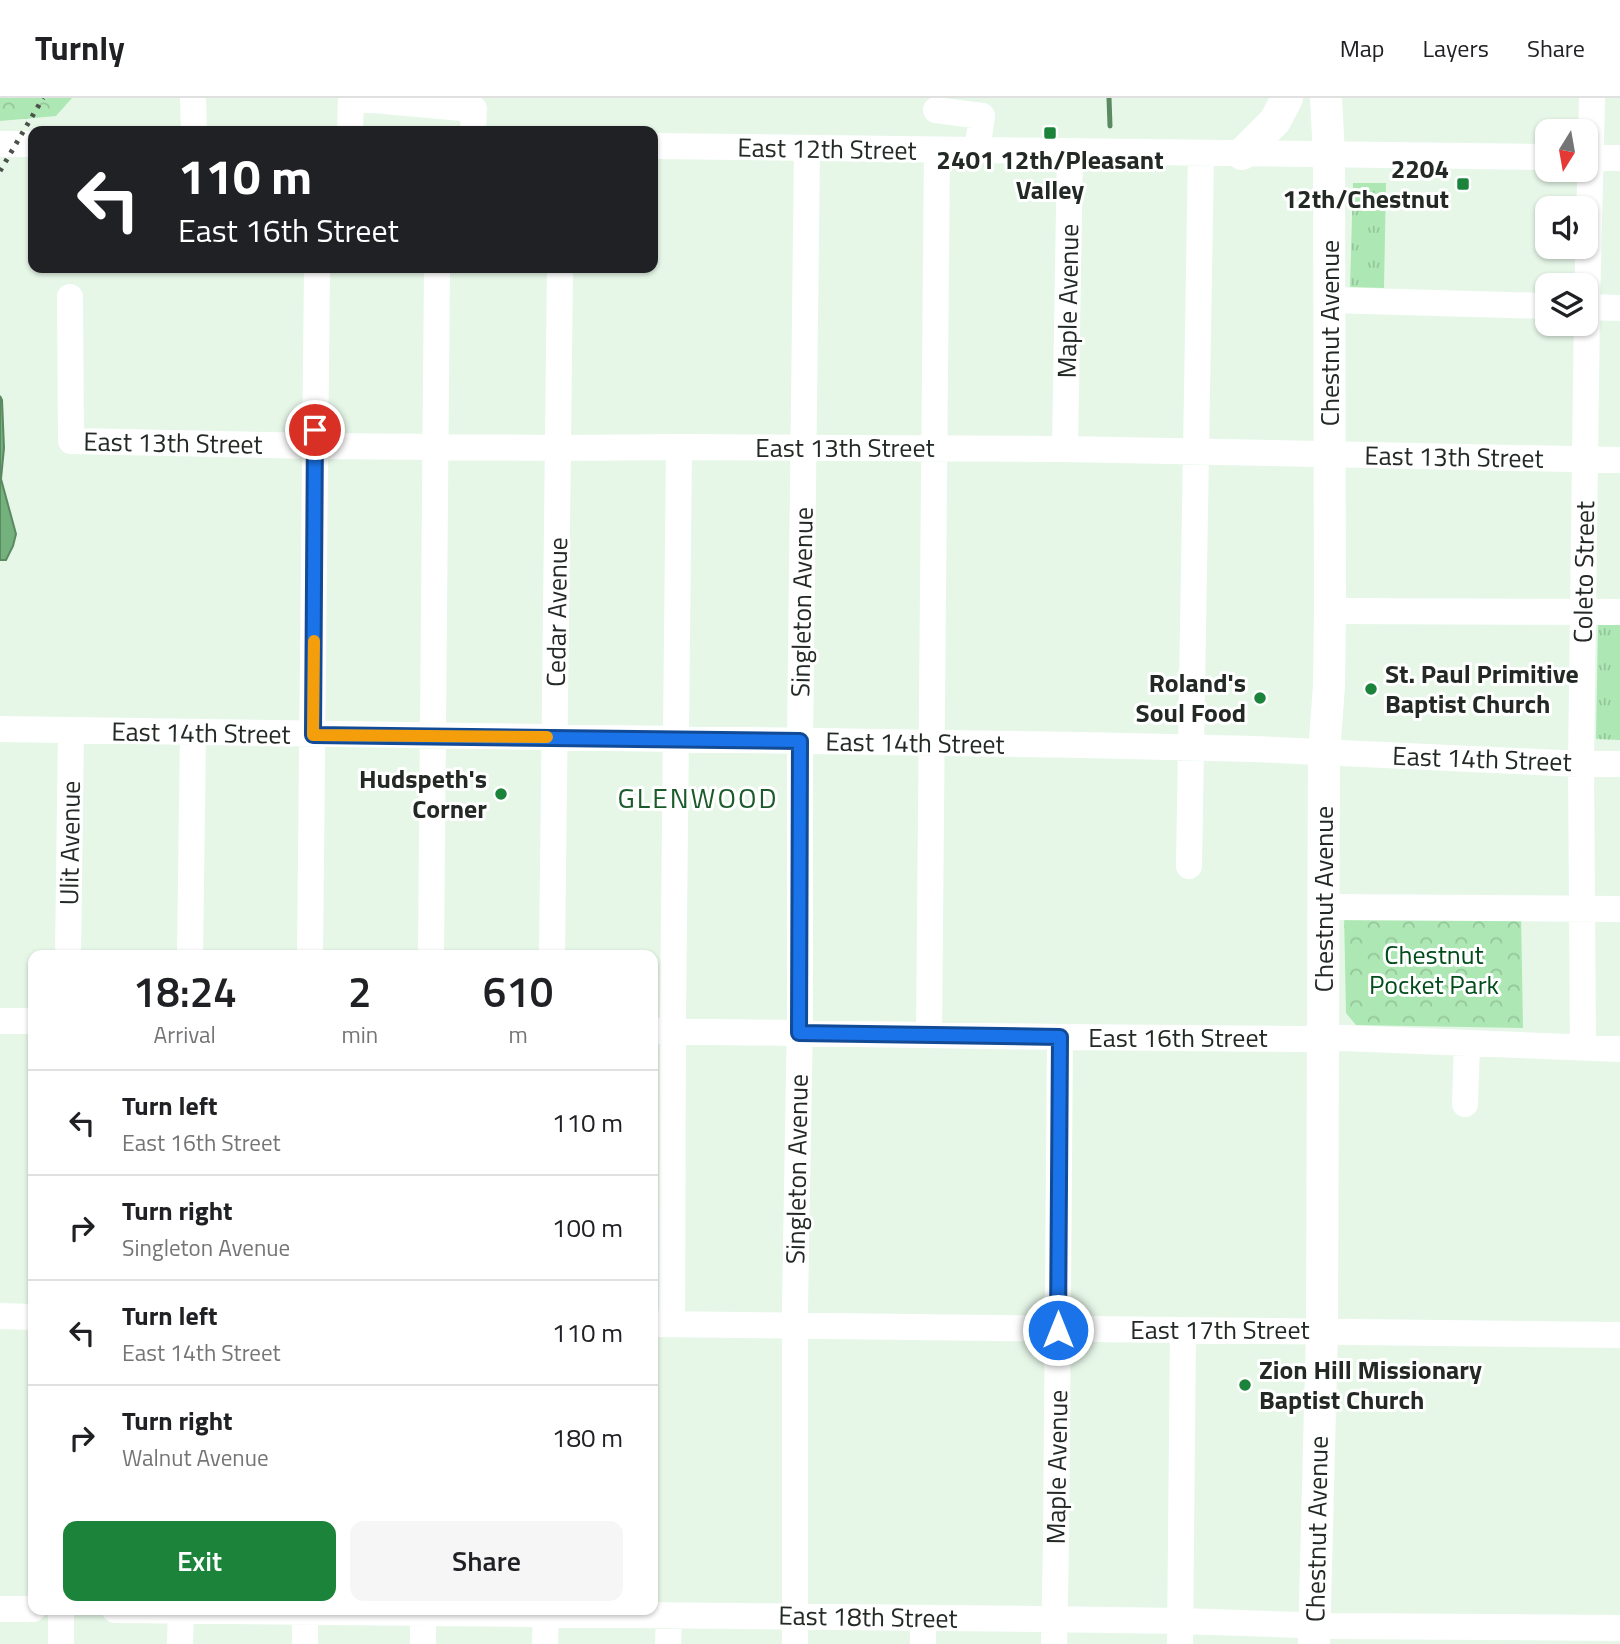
<!DOCTYPE html>
<html lang="en">
<head>
<meta charset="utf-8">
<style>
  body { margin:0; font-family:"Titillium Web",sans-serif; background:#f6f6f6; color:#202124; height:100vh; display:flex; flex-direction:column; font-size:26px; white-space:nowrap }
  * { box-sizing:border-box; margin:0 }
  p { font-size:23px; color:#757577 }
  .icon { flex:none; width:38px; height:38px; fill:none; stroke:currentColor; stroke-width:2; stroke-linecap:round; stroke-linejoin:round }
  .map { position:relative; flex:1; overflow:hidden }
  .drawer { position:absolute; left:28px; top:852px; width:630px; height:665px; display:flex; flex-direction:column; background:#fff; border-radius:14px; box-shadow:0 2px 5px #0004 }
  .drawer>* { flex:none }
  .hud { position:absolute; left:28px; top:28px; width:630px; height:147px; border-radius:14px; box-shadow:0 2px 5px #0004; background:#202124; color:#fff; overflow:hidden }
  .needle { width:46px; rotate:191deg }
  .fabs { position:absolute; left:1535px; top:21px; display:grid; gap:14px }
  .fabs a { display:grid; place-items:center; width:63px; height:63px; border-radius:14px; background:#fff; box-shadow:0 2px 5px #0004; font-size:35px }
  .pin { position:absolute; display:grid; place-items:center; width:60px; height:60px; color:#fff; margin:-30px; border:4px solid #fff; border-radius:50%; box-shadow:0 2px 7px #0007 }
  .me { position:absolute; width:77px; margin:-38px; rotate:0deg; stroke-linejoin:round; filter:drop-shadow(0 0 5px #0008) }
  .turn { display:flex; align-items:center; gap:24px; height:147px; padding:0 35px; font-size:32px }
  .turn .icon { width:91px; height:91px; stroke-width:2.5 }
  .turn b { display:block; font-size:49px; line-height:60px }
  .eta { display:flex; justify-content:space-evenly; align-items:center; height:119px; text-align:center }
  .eta b { font-size:42px; font-weight:600; line-height:49px }
  .action { display:flex; gap:14px; margin-top:auto; padding:14px 35px }
  .action a { flex:1; height:80px; border-radius:14px; background:#1b843a; color:#fff; font-size:28px; font-weight:600; line-height:80px; text-align:center }
  .action a+a { background:#f6f6f6; color:#202124 }
  ul { padding:0; list-style:none }
  li { display:flex; align-items:center; gap:21px; height:105px; padding:0 35px; border-top:2px solid #e0e0e0 }
  li div { flex:1 }
  li b { display:block; font-size:26px }
  li em { font-style:normal }
  header { display:flex; align-items:center; gap:42px; box-sizing:border-box; height:98px; padding:0 35px; background:#fff; border-bottom:2px solid #e0e0e0 }
  header strong { font-size:33px }
  nav { display:flex; gap:38px; margin-inline-start:auto; font-size:24px }
  .map>svg:first-child { display:block }
</style>
</head>
<body>
<header>
<strong>Turnly</strong>
<nav><a>Map</a><a>Layers</a><a>Share</a></nav>
</header>
<div class="map">
<svg width="1620" height="1546" viewBox="0 0 1620 1546">
  <defs>
    <pattern id="grass-tufts" width="24" height="20" patternUnits="userSpaceOnUse" patternTransform="scale(1.75)"><rect width="24" height="20" fill="#ade7b4"/><path d="M3 7l-1-3M5 7V3M7 7l1-3M15 17l-1-3M17 17v-4M19 17l1-3" fill="none" stroke="#95c69b"/></pattern>
    <pattern id="park-crowns" width="20" height="18" patternUnits="userSpaceOnUse" patternTransform="scale(1.75)"><rect width="20" height="18" fill="#ade7b4"/><path d="M2 6a3 3 0 1 1 6 0M12 15a3 3 0 1 1 6 0" fill="none" stroke="#95c69b"/></pattern>
  </defs>
  <rect width="100%" height="100%" fill="#e6f7e8"/>
  <path fill="url(#grass-tufts)" d="M1353 85H1386L1384 190 1350 189Z
    M1598 523H1620V642L1596 641Z"/>
  <path fill="url(#park-crowns)" d="M0 0H72L56 18 0 23Z
    M1344 814 1521 815 1523 930 1356 927 1346 915Z"/>
  <path fill="#73b27c" stroke="#5b8962" stroke-width="2" d="M0 298 2 302 4 350 1 381 16 436 13 448 6 462H0Z"/>
  <g fill="none" stroke-linecap="round" stroke-linejoin="round">
    <path stroke="#5b8962" stroke-width="5" d="M1109 0 1110 28"/>
    <path stroke="#fff" stroke-width="26" d="M193 0 194 33
      M936 12 982 18 977 53
      M350 33 351 0 474 11 473 33
      M0 46H33
      M653 48 1547 59
      M1586 60H1620
      M70 199 71 343 315 348 559 350 679 349 1065 351 1620 362
      M1329 202 1547 208
      M1586 209 1620 210
      M1065 351 1070 54
      M1330 513 1620 514
      M0 631 1083 647 1254 651 1581 666H1620
      M1189 768 1201 55
      M1324 809 1620 811
      M68 858 71 632
      M190 858 193 634
      M310 858 317 170
      M431 858C432 628 437 399 437 170
      M552 858 560 170
      M0 923H33
      M653 933 1060 939 1299 941 1343 940 1620 951
      M929 937 937 52
      M1583 949 1581 666 1587 209 1592 0
      M1465 1006 1467 946
      M0 1218 33 1219
      M653 1226 1620 1237
      M672 1226 673 918 679 349
      M0 1511H33
      M115 1512 1041 1521 1181 1523 1332 1528 1620 1530
      M61 1546V1512
      M180 1546 181 1512
      M305 1546V1512
      M423 1546V1512
      M545 1546 546 1512
      M668 1546 669 1518
      M795 1546V1208L800 919V643L807 51
      M923 1546V1520
      M1054 1546 1056 1446 1060 939
      M1180 1546 1183 1232"/>
    <path stroke="#fff" stroke-width="32" d="M1242 56 1275 23 1287 0
      M1314 1546 1322 1233 1324 655 1329 588 1330 513 1329 57 1326 0"/>
    <path stroke="#49514a" stroke-width="5" stroke-dasharray="3.5 7" stroke-linecap="butt" d="M0 73 43 0"/>
  </g>
  <g fill="none" stroke-linecap="round" stroke-linejoin="round">
    <g stroke="#114b97" stroke-width="18">
      <path id="route" d="M315 332 313 637 800 643 799 935 1060 939 1058 1232"/>
    </g>
    <use href="#route" stroke="#1a73e8" stroke-width="12"/>
    <path stroke="#f59e0b" stroke-width="12" d="M314 543 313 637 547 639"/>
  </g>
  <g fill="#1b843a" stroke="#fff" stroke-width="2.5">
    <rect x="1043" y="28" width="14" height="14" rx="3.5"/>
    <rect x="1456" y="79" width="14" height="14" rx="3.5"/>
    <circle cx="1371" cy="591" r="7"/>
    <circle cx="1260" cy="600" r="7"/>
    <circle cx="501" cy="696" r="7"/>
    <circle cx="1245" cy="1287" r="7"/>
  </g>
  <g text-anchor="middle" stroke-width="6" stroke-linejoin="round" paint-order="stroke">
    <g font-size="26" fill="#232924" stroke="#fff">
      <text transform="translate(827 51) rotate(1)" y="9">East 12th Street</text>
      <text transform="translate(1068 203) rotate(-89)" y="9">Maple Avenue</text>
      <text transform="translate(1330 235) rotate(-90)" y="9">Chestnut Avenue</text>
      <text transform="translate(173 345) rotate(1)" y="9">East 13th Street</text>
      <text x="845" y="359">East 13th Street</text>
      <text transform="translate(1454 359) rotate(1)" y="9">East 13th Street</text>
      <text transform="translate(1584 474) rotate(-89)" y="9">Coleto Street</text>
      <text transform="translate(802 504) rotate(-89)" y="9">Singleton Avenue</text>
      <text transform="translate(557 514) rotate(-89)" y="9">Cedar Avenue</text>
      <text transform="translate(201 635) rotate(1)" y="9">East 14th Street</text>
      <text transform="translate(915 645) rotate(1)" y="9">East 14th Street</text>
      <text transform="translate(1482 661) rotate(2)" y="9">East 14th Street</text>
      <text transform="translate(70 745) rotate(-89)" y="9">Ulit Avenue</text>
      <text transform="translate(1324 801) rotate(-90)" y="9">Chestnut Avenue</text>
      <text x="1178" y="949">East 16th Street</text>
      <text transform="translate(797 1071) rotate(-89)" y="9">Singleton Avenue</text>
      <text x="1220" y="1241">East 17th Street</text>
      <text transform="translate(1057 1369) rotate(-89)" y="9">Maple Avenue</text>
      <text transform="translate(1317 1431) rotate(-89)" y="9">Chestnut Avenue</text>
      <text transform="translate(868 1519) rotate(1)" y="9">East 18th Street</text>
    </g>
    <g font-size="26" font-weight="bold" fill="#232924" stroke="#fff" text-anchor="end">
      <text x="1050" y="71" text-anchor="middle">2401 12th/Pleasant<tspan x="1050" dy="30">Valley</tspan></text>
      <text x="1449" y="80">2204<tspan x="1449" dy="30">12th/Chestnut</tspan></text>
      <text x="1385" y="585" text-anchor="start">St. Paul Primitive<tspan x="1385" dy="30">Baptist Church</tspan></text>
      <text x="1246" y="594">Roland's<tspan x="1246" dy="30">Soul Food</tspan></text>
      <text x="487" y="690">Hudspeth's<tspan x="487" dy="30">Corner</tspan></text>
      <text x="1259" y="1281" text-anchor="start">Zion Hill Missionary<tspan x="1259" dy="30">Baptist Church</tspan></text>
    </g>
    <g font-size="26" fill="#004c1a" stroke="#fff">
      <text x="1434" y="866">Chestnut<tspan x="1434" dy="30">Pocket Park</tspan></text>
    </g>
    <g font-size="28" letter-spacing="2" fill="#1b5a2a" stroke="#fff">
      <text x="698" y="710">GLENWOOD</text>
    </g>
  </g>
</svg>
<div class="fabs">
<a><svg class="needle" viewBox="-14 -14 28 28"><path d="M0-13l5 13h-10z" fill="#e53935"/><path d="M0 13l5-13h-10z" fill="#757577"/></svg></a>
<a><svg class="icon" aria-label="sound" viewBox="0 0 24 24"><path d="M4 9h4l5-4v14l-5-4H4zM17 9q2 3 0 6"/></svg></a>
<a><svg class="icon" aria-label="layers" viewBox="0 0 24 24"><path d="M12 4l9 5-9 5-9-5zM3 14l9 5 9-5"/></svg></a>
</div>
<div class="pin" style="left:315px;top:332px;background:#d93025"><svg class="icon" aria-label="arrive" viewBox="0 0 24 24"><path d="M6 21V4h12l-3 4 3 4H6"/></svg></div>
<svg class="me" style="left:1058px;top:1232px" viewBox="-20 -20 40 40"><circle r="17" fill="#1a73e8" stroke="#fff" stroke-width="3"/><path d="M0-11L8 9 0 5-8 9z" fill="#fff"/></svg>
<div class="hud">
<div class="turn"><svg class="icon" aria-label="left" viewBox="0 0 24 24"><path d="M17 20v-9H6M10 6l-5 5 5 5"/></svg><div><b>110 m</b>East 16th Street</div></div>
</div>
<section class="drawer">
<div class="eta">
<div><b>18:24</b><p>Arrival</p></div>
<div><b>2</b><p>min</p></div>
<div><b>610</b><p>m</p></div>
</div>
<ul>
<li><svg class="icon" aria-label="left" viewBox="0 0 24 24"><path d="M17 20v-9H6M10 6l-5 5 5 5"/></svg><div><b>Turn left</b><p>East 16th Street</p></div><em>110 m</em></li>
<li><svg class="icon" aria-label="right" viewBox="0 0 24 24"><path d="M7 20v-9h11M14 6l5 5-5 5"/></svg><div><b>Turn right</b><p>Singleton Avenue</p></div><em>100 m</em></li>
<li><svg class="icon" aria-label="left" viewBox="0 0 24 24"><path d="M17 20v-9H6M10 6l-5 5 5 5"/></svg><div><b>Turn left</b><p>East 14th Street</p></div><em>110 m</em></li>
<li><svg class="icon" aria-label="right" viewBox="0 0 24 24"><path d="M7 20v-9h11M14 6l5 5-5 5"/></svg><div><b>Turn right</b><p>Walnut Avenue</p></div><em>180 m</em></li>
</ul>
<div class="action"><a>Exit</a><a>Share</a></div>
</section>
</div>
</body>
</html>
